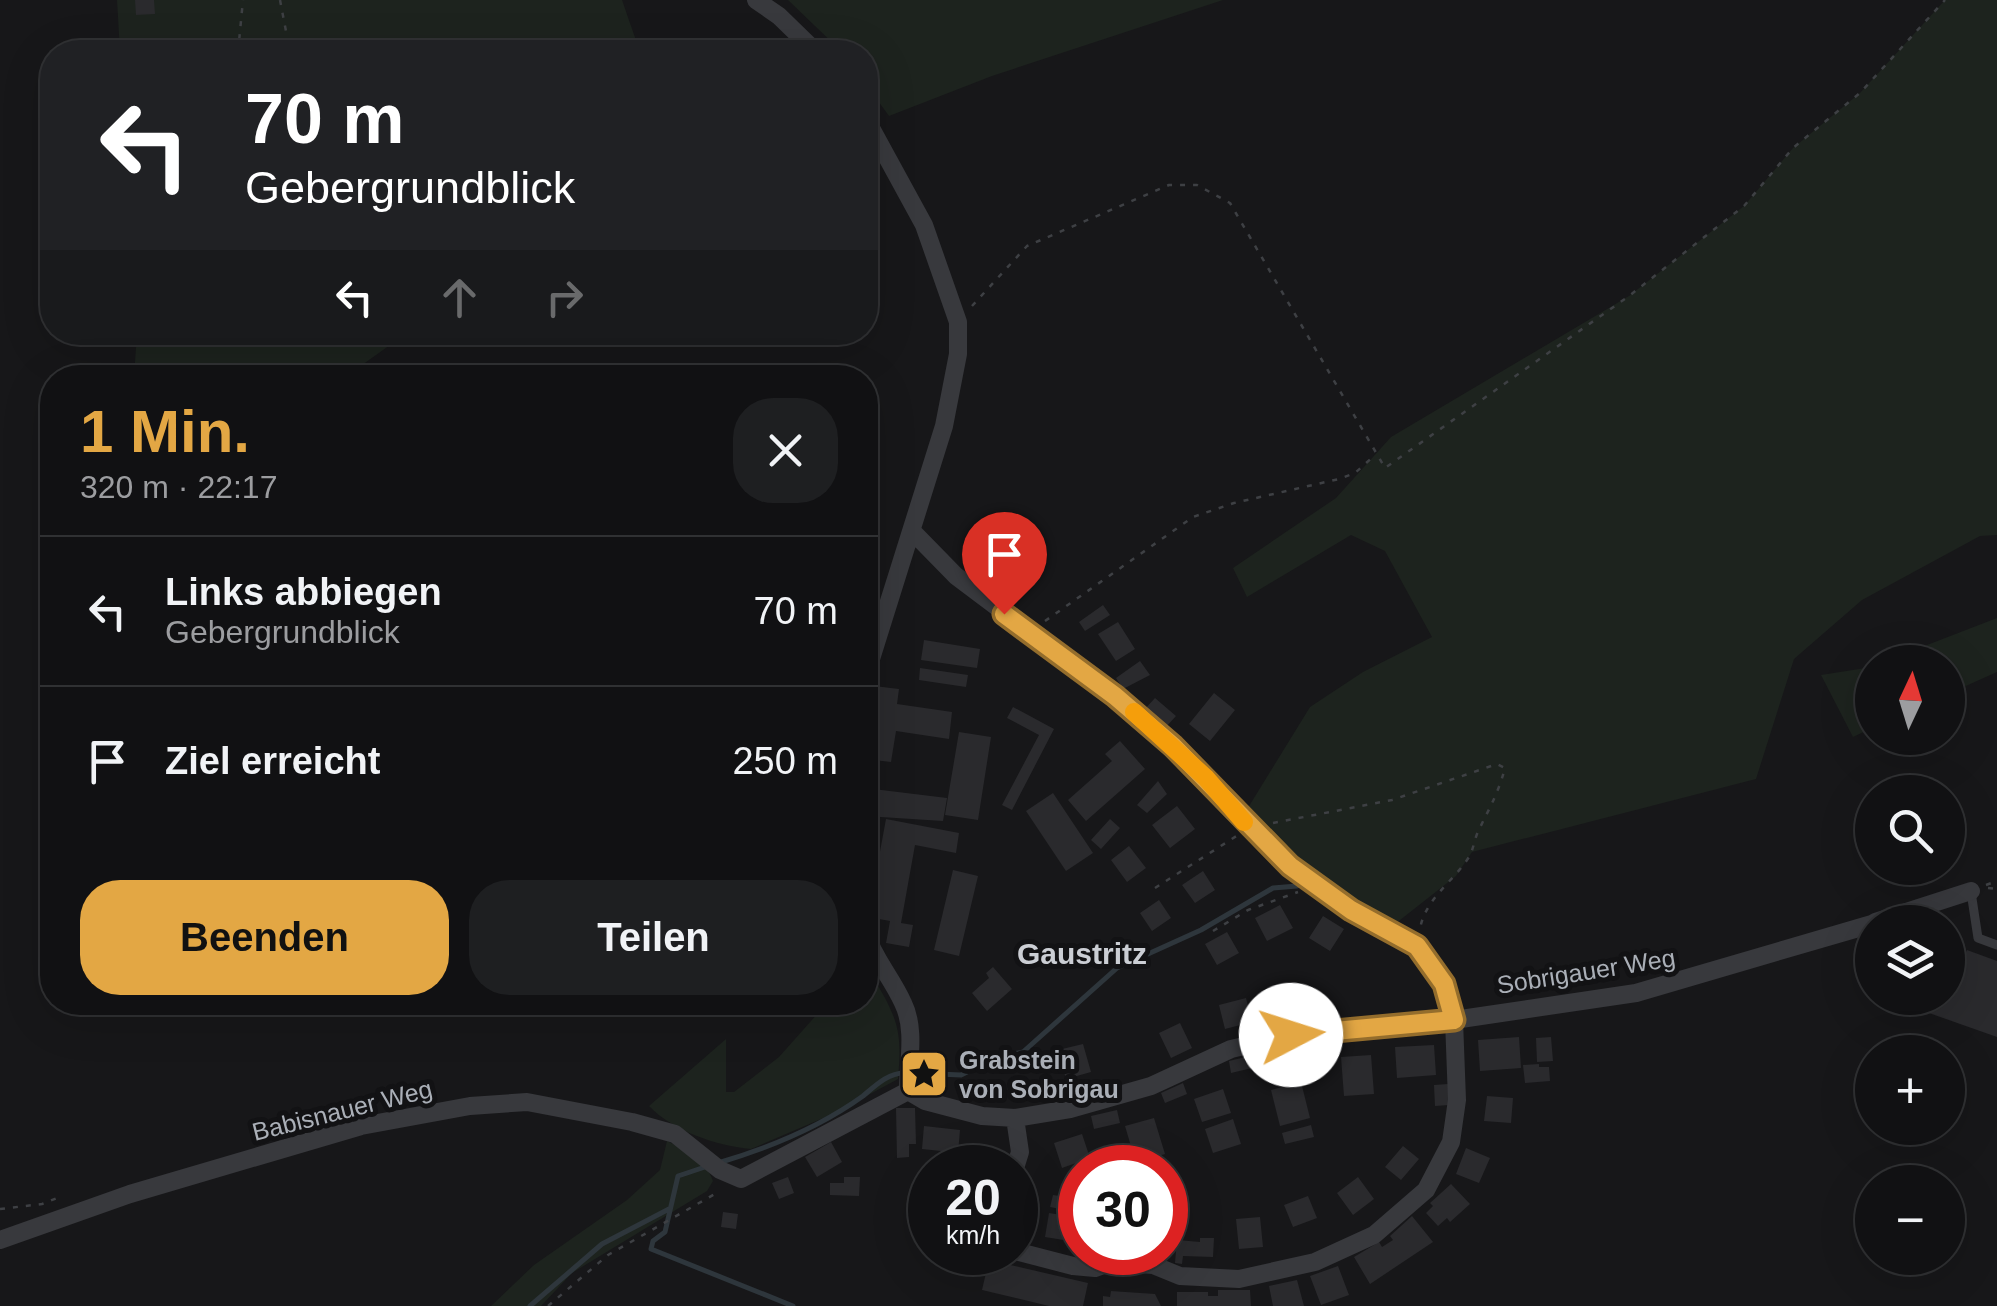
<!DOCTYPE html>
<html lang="de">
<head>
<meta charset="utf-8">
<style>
  body { margin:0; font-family:Arial,sans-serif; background:#1e1f21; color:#f1f3f6; height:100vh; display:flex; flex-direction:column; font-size:38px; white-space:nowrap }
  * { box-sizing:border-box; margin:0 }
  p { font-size:32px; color:#9c9da0 }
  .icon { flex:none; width:55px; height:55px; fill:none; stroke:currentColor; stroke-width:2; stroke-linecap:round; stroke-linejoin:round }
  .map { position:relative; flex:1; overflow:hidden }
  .drawer { position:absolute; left:40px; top:365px; width:838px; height:650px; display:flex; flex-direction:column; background:#111113; border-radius:40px; box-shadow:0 10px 40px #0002,0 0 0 2px #303133 }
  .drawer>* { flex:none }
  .guide { position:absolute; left:40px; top:40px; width:838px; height:305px; border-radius:40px; box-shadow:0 10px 40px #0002,0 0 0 2px #303133; background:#202124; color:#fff; overflow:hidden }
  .needle { width:65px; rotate:4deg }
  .tools { position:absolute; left:1855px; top:645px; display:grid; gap:20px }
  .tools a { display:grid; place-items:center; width:110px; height:110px; border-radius:50%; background:#111113; box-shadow:0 10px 40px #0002,0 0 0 2px #303133; font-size:50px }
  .speed { position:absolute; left:908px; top:1145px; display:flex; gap:20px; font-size:50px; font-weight:700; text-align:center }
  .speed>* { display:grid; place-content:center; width:130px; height:130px; border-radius:50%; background:#111113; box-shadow:0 10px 40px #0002,0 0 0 2px #303133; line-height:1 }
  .speed small { font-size:25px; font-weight:400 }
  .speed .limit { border:15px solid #d22; background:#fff; color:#111 }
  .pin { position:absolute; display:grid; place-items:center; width:85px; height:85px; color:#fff; margin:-102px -42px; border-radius:50% 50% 50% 0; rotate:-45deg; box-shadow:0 0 10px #0007 }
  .pin .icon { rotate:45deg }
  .me { position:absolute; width:110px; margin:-55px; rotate:85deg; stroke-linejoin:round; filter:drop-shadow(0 0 8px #0008) }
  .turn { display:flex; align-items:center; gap:35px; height:210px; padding:0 40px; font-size:45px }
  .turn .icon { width:130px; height:130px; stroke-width:2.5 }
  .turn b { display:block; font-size:70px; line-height:85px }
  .lanes { display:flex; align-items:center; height:95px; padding:0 40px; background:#0003; justify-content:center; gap:50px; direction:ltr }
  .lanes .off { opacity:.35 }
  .round { display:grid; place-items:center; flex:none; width:105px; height:105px; border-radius:40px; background:#1e1f21 }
  .headline { display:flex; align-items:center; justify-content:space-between; height:170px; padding:0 40px }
  h1 { font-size:60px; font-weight:800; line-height:75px; color:#e3a744 }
  .primary-button { display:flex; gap:20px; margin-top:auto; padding:20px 40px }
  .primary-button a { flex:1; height:115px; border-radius:40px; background:#e3a744; color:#111; font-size:40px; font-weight:800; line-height:115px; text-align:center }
  .primary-button a+a { background:#1e1f21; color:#f1f3f6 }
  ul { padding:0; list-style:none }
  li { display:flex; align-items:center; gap:30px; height:150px; padding:0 40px; border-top:2px solid #303133 }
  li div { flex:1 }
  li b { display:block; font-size:38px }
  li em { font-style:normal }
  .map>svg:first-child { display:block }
</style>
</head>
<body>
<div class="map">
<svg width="1997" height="1306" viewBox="0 0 1997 1306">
  <rect width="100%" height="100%" fill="#171719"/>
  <path fill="#1d231e" d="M117 0H622L640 52H120Z
    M788 0H1223L992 76 889 116 865 83V52H842Z
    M1945 0H1997V535L1980 536 1862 600 1794 659 1756 779 1472 852 1456 876 1395 924 1330 887 1246 811 1310 707 1363 672 1432 637 1385 551 1351 535 1247 597 1233 568 1336 498 1391 437 1629 296 1744 206 1793 148 1860 93Z
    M137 333V332L407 333 345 377H134Z
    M1997 618V672L1948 694V662H1883Z
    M1872 667V728L1853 737 1821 675Z
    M877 984C899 1021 902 1035 898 1079L835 1113 751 1149C717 1146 673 1131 649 1106L726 1039V1092H734L779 1057 827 1003 865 1002V989Z
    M667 1141C686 1150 706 1160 713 1181L707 1191 572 1273 541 1306H491L534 1265 627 1200 660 1170Z"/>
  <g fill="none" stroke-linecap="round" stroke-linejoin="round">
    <path stroke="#2e363c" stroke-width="5" d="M915 1073 961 1075 995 1058 1023 1052 1117 968 1201 930 1273 888 1297 886
      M718 1163C769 1148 820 1127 863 1096 875 1086 888 1073 904 1073
      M708 1166 678 1176 665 1232 653 1241 651 1249 793 1306
      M530 1306 602 1244 669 1209"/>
  </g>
  <path fill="#2a2a2d" d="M135 0H154L155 14 136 15Z
    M1103 605 1110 615 1085 631 1079 622Z
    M1118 622 1135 649 1116 661 1098 634Z
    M924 640 980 649 977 668 921 660Z
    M1140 661 1150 675 1123 689 1116 678Z
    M920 668 968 675 966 687 919 680Z
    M874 686 899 689 897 704 952 712 949 739 896 731 891 762 865 759Z
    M1214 693 1235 710 1210 741 1189 724Z
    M1155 698 1176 716 1165 728 1144 710Z
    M1013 707 1054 729 1012 810 1002 805 1039 735 1007 718Z
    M959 732 991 737 978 820 945 815Z
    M1120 741 1145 769 1086 821 1068 800 1112 761 1105 754Z
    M1158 781 1167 794 1147 813 1137 805Z
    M865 788 947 798 943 821 865 816Z
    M1053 793 1093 853 1066 871 1026 811Z
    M1177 806 1195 829 1170 848 1152 825Z
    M886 819 959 833 956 853 915 845 901 923 913 925 909 947 886 943 890 921 868 917Z
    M1110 819 1120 828 1101 849 1091 840Z
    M1129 846 1146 868 1127 882 1111 860Z
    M953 870 978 876 959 956 934 950Z
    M1203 871 1215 890 1195 903 1182 885Z
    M1159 900 1171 918 1152 931 1140 913Z
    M1280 905 1293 928 1267 941 1255 918Z
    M1323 916 1344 929 1330 951 1309 938Z
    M1227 932 1239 953 1217 965 1205 944Z
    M1967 950 1997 961V1037L1929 1013 1935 998H1948L1950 955 1963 960Z
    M993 967 1012 989 987 1011 972 993 989 978 986 973Z
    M1299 987 1301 1015 1263 1019 1261 996 1273 995V989Z
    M1246 998 1252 1022 1225 1029 1219 1005Z
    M1180 1023 1192 1048 1171 1058 1159 1033Z
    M1519 1037 1521 1068 1480 1071 1478 1040Z
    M1551 1037 1553 1061 1537 1062 1536 1038Z
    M1334 1040 1335 1053 1309 1056 1307 1042Z
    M1083 1044 1091 1072 1066 1079 1058 1050Z
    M1434 1045 1436 1075 1397 1078 1395 1047Z
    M1262 1053 1265 1065 1231 1073 1229 1061Z
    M1371 1055 1374 1094 1344 1096 1341 1057Z
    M1294 1063 1297 1075 1268 1082 1265 1070Z
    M1539 1064V1067H1549L1550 1081 1525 1083 1523 1065Z
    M1301 1082 1310 1118 1280 1126 1271 1090Z
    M1183 1083 1187 1094 1165 1103 1161 1093Z
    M1448 1084 1449 1105 1435 1106 1434 1085Z
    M1223 1089 1231 1113 1202 1122 1194 1099Z
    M1487 1096 1513 1098 1511 1123 1484 1121Z
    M896 1108H915L916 1144H909V1157L897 1158Z
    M1117 1110 1120 1123 1094 1129 1091 1116Z
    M1154 1118 1165 1154 1136 1163 1125 1126Z
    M1233 1119 1241 1144 1213 1153 1205 1129Z
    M1311 1125 1314 1137 1285 1144 1282 1133Z
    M924 1126 960 1130 957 1165 940 1163 941 1151 922 1149Z
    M1082 1134 1090 1158 1062 1168 1054 1143Z
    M831 1142 842 1162 817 1177 805 1157Z
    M1403 1146 1419 1159 1401 1180 1385 1167Z
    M1466 1148 1490 1158 1479 1183 1456 1174Z
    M788 1177 794 1193 779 1199 772 1183Z
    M844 1177H860L859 1196 830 1195V1183H844Z
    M1358 1177 1374 1199 1353 1215 1337 1193Z
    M1451 1184 1470 1204 1450 1222 1447 1218 1438 1226 1426 1213 1433 1206 1430 1203Z
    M1015 1189 1028 1191 1021 1230 1015 1229Z
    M1053 1195 1080 1199V1213L1050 1207Z
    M1308 1196 1317 1218 1293 1227 1284 1205Z
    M723 1212 738 1214 736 1229 721 1227Z
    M1049 1213 1080 1218 1076 1242 1045 1237Z
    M1412 1216 1433 1242 1370 1284 1354 1257 1379 1242 1382 1247 1393 1240 1390 1236Z
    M1260 1217 1263 1247 1239 1249 1236 1219Z
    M1200 1238H1214L1213 1257 1183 1256 1182 1264 1175 1263 1177 1240 1200 1242Z
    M989 1260 1088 1283 1083 1306H1049L982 1290Z
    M1338 1266 1349 1295 1321 1305 1310 1276Z
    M1297 1280 1304 1306H1273L1269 1286Z
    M1218 1290H1250L1251 1306H1177V1292H1208V1296H1218Z
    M1111 1291 1155 1294 1161 1306H1103V1296L1110 1297Z"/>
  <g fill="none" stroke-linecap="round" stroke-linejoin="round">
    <path stroke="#3e4044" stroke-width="2.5" stroke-dasharray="5 8" stroke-linecap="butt" d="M280 0 290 52
      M238 52 243 0
      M972 306 1027 246 1169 185H1197L1230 203 1385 468 1629 296 1744 206 1793 148 1860 93 1945 0
      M271 332 273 340
      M1045 621 1193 517 1234 503 1339 479 1355 473 1375 455
      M1273 823 1392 800 1497 764 1505 768C1497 797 1489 808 1477 834 1474 842 1473 850 1469 857 1453 882 1425 899 1420 929
      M1986 885 1997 881
      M1155 888 1238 835
      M1988 888 1997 889
      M1213 931 1248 910 1298 892
      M0 1209 42 1204 57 1198
      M548 1306 608 1255 720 1191"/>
    <path stroke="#38393d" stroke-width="9" d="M1971 892 1978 938 1997 945"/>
    <path stroke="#38393d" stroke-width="18" d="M756 0 779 16 816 52
      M865 117 924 225 958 322V354L944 426 865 678
      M912 531 956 576 1115 696 1173 746 1290 867 1351 909 1417 946 1444 984 1454 1020 1457 1100 1451 1142 1426 1190 1374 1235 1315 1262 1239 1279 1180 1276 1153 1265 1111 1262 1095 1268 1073 1266 1015 1251
      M1875 922 1971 891
      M865 932C874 959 892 978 903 1003 916 1029 908 1063 908 1091
      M908 1091 925 1101 982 1116 1015 1118 1070 1109 1151 1086 1231 1049 1291 1035 1454 1020 1636 993 1872 924
      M1015 1118 1020 1152 1015 1168
      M0 1240 130 1194 361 1126 470 1106 527 1102 632 1122 675 1134 720 1170 741 1179 908 1091"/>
  </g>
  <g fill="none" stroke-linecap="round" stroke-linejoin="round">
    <g stroke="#946d2c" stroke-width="25">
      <path id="route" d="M1004 614 1115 696 1173 746 1290 866 1351 910 1417 946 1444 984 1454 1020 1291 1035"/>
    </g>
    <use href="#route" stroke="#e3a744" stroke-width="18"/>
    <path stroke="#f59e0b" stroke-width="18" d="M1134 712 1206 778 1244 822"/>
  </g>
  <defs>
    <g id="sight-square" transform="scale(2.5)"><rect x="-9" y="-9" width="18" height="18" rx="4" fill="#e3a744" stroke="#121214"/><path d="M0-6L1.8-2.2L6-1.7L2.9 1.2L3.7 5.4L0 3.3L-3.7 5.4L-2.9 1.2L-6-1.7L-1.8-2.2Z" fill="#111"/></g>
  </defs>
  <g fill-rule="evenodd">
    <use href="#sight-square" x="924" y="1074"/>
  </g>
  <g text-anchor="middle" stroke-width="10" stroke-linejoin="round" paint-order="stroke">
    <g font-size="25" fill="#aaafb7" stroke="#121214">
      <text transform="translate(1586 971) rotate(-9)" y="9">Sobrigauer Weg</text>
      <text transform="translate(342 1110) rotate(-14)" y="9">Babisnauer Weg</text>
    </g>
    <g font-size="25" font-weight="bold" fill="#aaafb7" stroke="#121214" text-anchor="start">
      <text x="959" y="1069">Grabstein<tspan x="959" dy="29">von Sobrigau</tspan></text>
    </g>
    <g font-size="30" font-weight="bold" fill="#cbced4" stroke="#121214">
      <text x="1082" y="964">Gaustritz</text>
    </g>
  </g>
</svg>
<div class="tools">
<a><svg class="needle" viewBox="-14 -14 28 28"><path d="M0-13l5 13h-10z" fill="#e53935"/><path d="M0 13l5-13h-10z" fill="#9c9da0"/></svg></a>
<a><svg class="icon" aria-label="search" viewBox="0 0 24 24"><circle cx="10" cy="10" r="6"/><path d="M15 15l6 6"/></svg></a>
<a><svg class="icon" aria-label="layers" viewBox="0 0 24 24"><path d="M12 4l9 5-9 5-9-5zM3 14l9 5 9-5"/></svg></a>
<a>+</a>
<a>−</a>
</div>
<div class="speed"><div>20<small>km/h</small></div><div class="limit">30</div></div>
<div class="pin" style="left:1004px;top:614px;background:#d93025"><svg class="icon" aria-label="arrive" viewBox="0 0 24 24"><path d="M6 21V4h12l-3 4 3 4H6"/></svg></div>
<svg class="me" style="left:1291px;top:1035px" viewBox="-20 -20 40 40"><circle r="19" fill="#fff"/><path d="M0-13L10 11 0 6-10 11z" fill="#e3a744"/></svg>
<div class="guide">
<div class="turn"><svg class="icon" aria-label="left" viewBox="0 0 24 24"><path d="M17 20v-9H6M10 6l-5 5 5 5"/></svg><div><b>70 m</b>Gebergrundblick</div></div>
<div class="lanes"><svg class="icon" aria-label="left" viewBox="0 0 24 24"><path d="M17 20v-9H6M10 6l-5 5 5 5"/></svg><svg class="icon off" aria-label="ahead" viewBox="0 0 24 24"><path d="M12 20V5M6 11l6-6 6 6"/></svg><svg class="icon off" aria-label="right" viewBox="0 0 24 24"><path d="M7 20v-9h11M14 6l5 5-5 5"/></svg></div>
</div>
<section class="drawer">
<div class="headline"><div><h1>1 Min.</h1><p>320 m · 22:17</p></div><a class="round"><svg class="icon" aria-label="close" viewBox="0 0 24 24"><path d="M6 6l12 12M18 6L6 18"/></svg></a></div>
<ul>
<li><svg class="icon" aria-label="left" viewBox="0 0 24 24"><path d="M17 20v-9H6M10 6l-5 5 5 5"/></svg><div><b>Links abbiegen</b><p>Gebergrundblick</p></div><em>70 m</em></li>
<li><svg class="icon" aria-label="arrive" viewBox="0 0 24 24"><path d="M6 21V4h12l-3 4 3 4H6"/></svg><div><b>Ziel erreicht</b></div><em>250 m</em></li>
</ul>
<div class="primary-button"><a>Beenden</a><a>Teilen</a></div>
</section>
</div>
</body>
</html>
